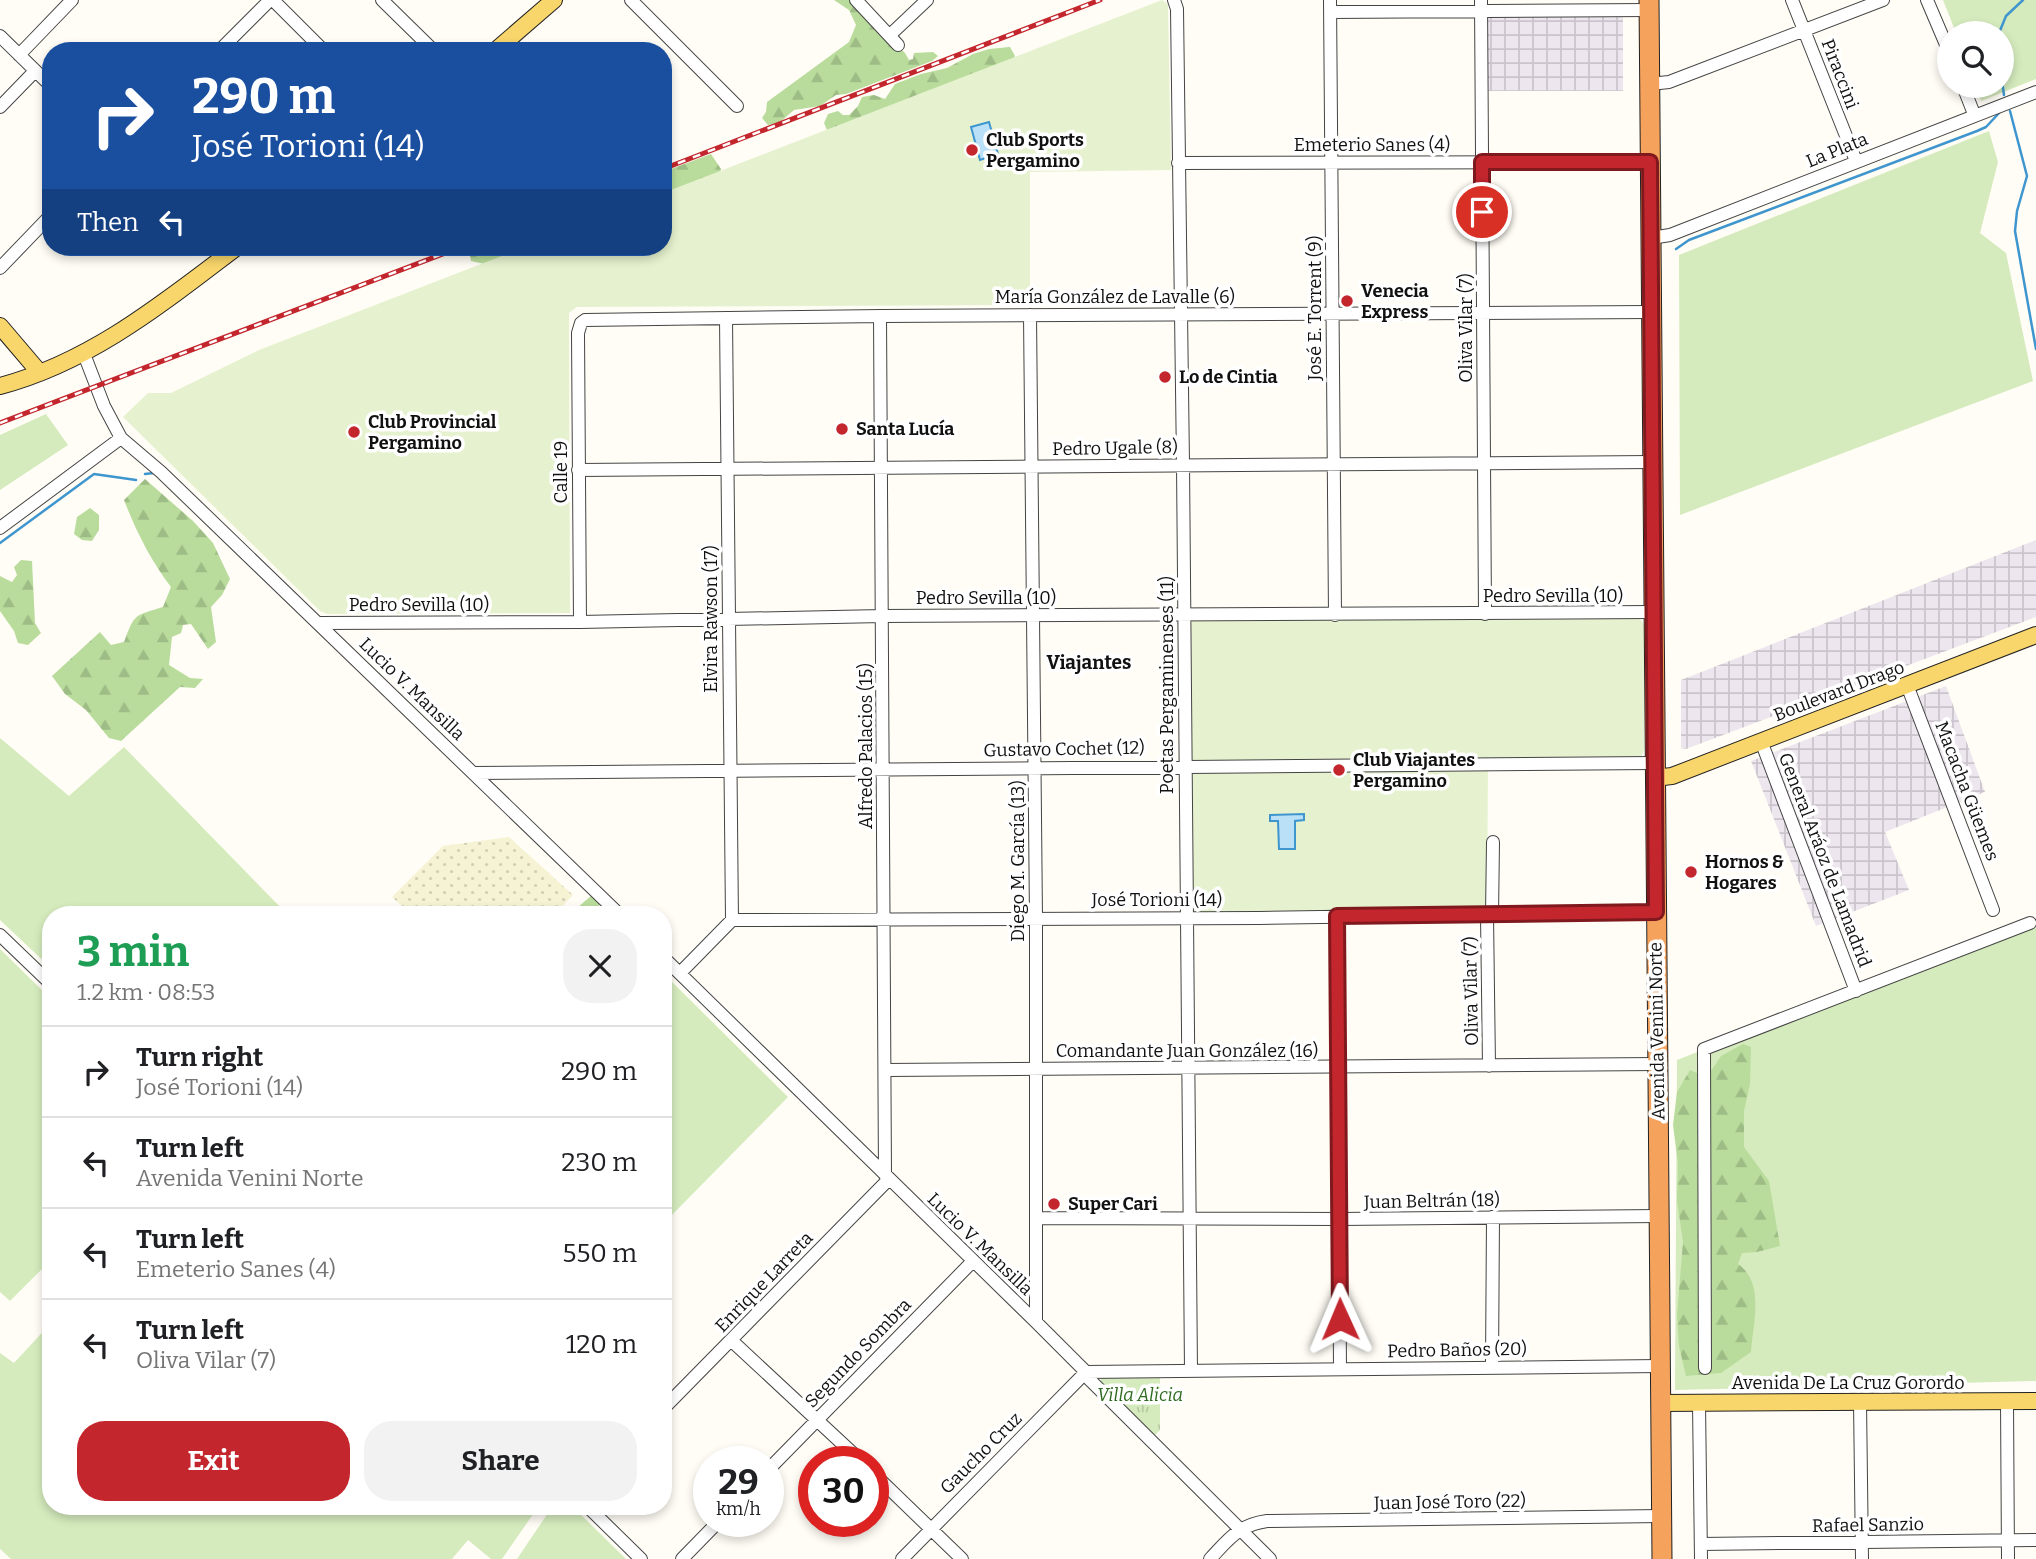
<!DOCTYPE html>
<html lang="en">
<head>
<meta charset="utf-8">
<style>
  body { margin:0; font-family:Bitter,serif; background:#f2f2f2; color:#202124; height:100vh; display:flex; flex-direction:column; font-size:26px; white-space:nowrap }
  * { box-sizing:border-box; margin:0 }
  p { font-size:23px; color:#757577 }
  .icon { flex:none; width:38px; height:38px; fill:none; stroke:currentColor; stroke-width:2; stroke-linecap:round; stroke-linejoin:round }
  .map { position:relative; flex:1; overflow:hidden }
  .drawer { position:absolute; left:42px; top:906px; width:630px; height:609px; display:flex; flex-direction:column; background:#fff; border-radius:28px; box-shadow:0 4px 10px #0003 }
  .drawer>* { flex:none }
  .hud { position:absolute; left:42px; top:42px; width:630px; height:214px; border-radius:28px; box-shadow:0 4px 10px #0003; background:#1a4fa0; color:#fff; overflow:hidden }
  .tools { position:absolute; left:1937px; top:21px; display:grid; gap:14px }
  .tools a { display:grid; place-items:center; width:77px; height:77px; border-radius:50%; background:#fff; box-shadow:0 4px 10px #0003; font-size:35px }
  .speed { position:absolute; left:693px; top:1446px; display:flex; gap:14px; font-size:35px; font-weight:700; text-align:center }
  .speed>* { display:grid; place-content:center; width:91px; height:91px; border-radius:50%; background:#fff; box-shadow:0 4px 10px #0003; line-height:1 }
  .speed small { font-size:18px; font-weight:400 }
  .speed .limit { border:10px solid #d22; background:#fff; color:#111 }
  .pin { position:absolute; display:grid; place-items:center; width:60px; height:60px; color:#fff; margin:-30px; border:4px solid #fff; border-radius:50%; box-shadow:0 2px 7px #0007 }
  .me { position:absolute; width:77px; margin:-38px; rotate:359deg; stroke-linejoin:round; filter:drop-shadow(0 0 5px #0008) }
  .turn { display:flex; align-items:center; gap:24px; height:147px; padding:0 35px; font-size:32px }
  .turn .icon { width:91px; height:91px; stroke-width:2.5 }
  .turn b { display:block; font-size:49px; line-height:60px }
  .then { display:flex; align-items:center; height:66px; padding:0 35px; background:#0003; gap:14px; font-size:26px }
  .round { display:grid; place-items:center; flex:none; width:74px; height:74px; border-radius:28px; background:#f2f2f2 }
  .head { display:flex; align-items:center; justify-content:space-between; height:119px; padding:0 35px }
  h1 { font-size:42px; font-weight:700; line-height:52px; color:#1e9e55 }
  .primary-button { display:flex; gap:14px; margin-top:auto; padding:14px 35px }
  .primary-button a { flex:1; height:80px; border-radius:28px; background:#c4262e; color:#fff; font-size:28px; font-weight:700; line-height:80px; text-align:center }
  .primary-button a+a { background:#f2f2f2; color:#202124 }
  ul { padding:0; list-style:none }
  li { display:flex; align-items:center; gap:21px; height:91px; padding:0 35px; border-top:2px solid #e0e0e0 }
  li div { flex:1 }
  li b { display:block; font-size:26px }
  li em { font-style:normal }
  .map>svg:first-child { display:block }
</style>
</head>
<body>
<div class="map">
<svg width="2036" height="1559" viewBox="0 0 2036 1559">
  <defs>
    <pattern id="industrial-grid" width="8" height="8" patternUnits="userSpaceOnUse" patternTransform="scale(1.75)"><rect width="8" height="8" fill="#eee6ef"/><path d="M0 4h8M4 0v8" fill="none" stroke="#cbc4cc"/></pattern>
    <pattern id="farmland-dots" width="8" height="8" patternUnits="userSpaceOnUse" patternTransform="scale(1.75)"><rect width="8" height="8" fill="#f6f3d4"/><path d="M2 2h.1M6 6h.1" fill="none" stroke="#d2cfb5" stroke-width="1.8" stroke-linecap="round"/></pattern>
    <pattern id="forest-firs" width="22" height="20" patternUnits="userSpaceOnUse" patternTransform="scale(1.75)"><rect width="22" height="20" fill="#b9dc9c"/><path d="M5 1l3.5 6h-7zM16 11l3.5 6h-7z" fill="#9ebc85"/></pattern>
    <pattern id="park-tufts" width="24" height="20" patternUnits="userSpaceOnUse" patternTransform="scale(1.75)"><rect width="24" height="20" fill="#d5ebbd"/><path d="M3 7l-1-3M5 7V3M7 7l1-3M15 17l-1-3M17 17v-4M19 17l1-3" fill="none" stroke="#b6c8a1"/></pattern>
  </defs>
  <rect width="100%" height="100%" fill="#fffdf5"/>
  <path fill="url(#industrial-grid)" d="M1484 13H1623V91H1483Z
    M2036 540V617L1686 749 1681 748V680Z
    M1946 686 1985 792 1885 832 1909 890 1816 926 1751 761Z"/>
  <path fill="url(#farmland-dots)" d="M509 837 573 895 554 915H412L392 897 443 846Z"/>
  <path fill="#d5ebbd" d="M1943 0H2036V79L1981 101 1976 86H2002V33H1956Z
    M1989 131 1998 162 1980 233 2006 253 2033 381 1680 515 1679 255Z
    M46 414 68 445 0 490V435Z
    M0 738 69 796 124 747 288 915H51V968L0 920Z
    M2036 919V1381L1675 1390 1677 1060Z
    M0 949 51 999V1260L10 1301 0 1292Z
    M663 973 788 1097 663 1224Z
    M51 1323V1507H538L502 1559H491L468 1540 452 1559H11L0 1549V1353L14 1363Z
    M552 1507H573L626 1559H517Z"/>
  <path fill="url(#forest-firs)" d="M834 0H852L905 53 909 60 913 59 914 53 933 52 938 56 932 61 846 94 836 95 820 106 794 110 779 123 768 125 762 118 766 112 767 102 849 42 856 25 849 10Z
    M1010 47 1015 56 1011 66 827 130 824 123 828 114 838 111 843 115H849L858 106 862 97 874 95 885 99 895 84 921 74 947 68 973 54 989 49Z
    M711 154 721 169 719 177 663 203V172Z
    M472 247H543L489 265 471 261 469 249Z
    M145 479 193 521 213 543 230 579 222 595 211 607 216 642 208 649 191 624 183 625 181 633 172 637 169 665 190 678 203 679 195 688 180 687 121 741 109 738 86 710 65 694 52 676 100 632 111 645 124 642C135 613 134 616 163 607L171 587C151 561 136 531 124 500Z
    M90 508 99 515V530L92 541 82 540 74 534 77 517Z
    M21 560 32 561 35 623 41 633 28 645 18 643 14 631 0 611V576L12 582 17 575 14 567Z
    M592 895 600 904 594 915H569Z
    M1743 1044 1751 1047 1750 1084 1744 1111V1147L1769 1181 1780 1246 1757 1252 1742 1253 1738 1264C1765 1283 1753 1323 1751 1352L1721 1373 1686 1376 1679 1346 1677 1315 1683 1242 1677 1201 1678 1164 1673 1125 1677 1092 1690 1070 1707 1077 1721 1056Z"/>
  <path fill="url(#park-tufts)" d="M1160 1375V1430L1154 1436 1100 1383 1102 1377Z"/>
  <path fill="#e6f2cf" d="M1162 0 1168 4 1171 170 1030 172V305L577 307 569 313 570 613 327 614 320 611 123 417 148 393H171L259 350 525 247H663V193Z
    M1638 617 1644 624V750L1641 757 1488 760 1487 911 1195 913 1191 911 1189 624 1193 620Z"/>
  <path fill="#b9e0f7" stroke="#3f96cf" stroke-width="2" d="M989 122 998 154 980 160 971 127Z
    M1304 814V820L1295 821V849H1279L1278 821H1270V815Z"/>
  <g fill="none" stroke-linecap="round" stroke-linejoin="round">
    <path stroke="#3f96cf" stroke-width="2.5" d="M1999 33 2006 16 2023 0
      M2002 81 2004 95
      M2010 111 2027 176 2017 211 2015 231 2036 349
      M1676 249 1689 240 1977 131 1986 127 2000 112
      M145 474 154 473
      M0 543 94 474 136 480"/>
    <g stroke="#444" stroke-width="14">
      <path id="minor" d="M273 0 324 51
        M382 0 434 51
        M631 0 737 106
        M856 0 898 45
        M1174 0 1177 9 1183 464 1191 1371
        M1330 0 1335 615
        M1481 0 1485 614
        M1792 0 1856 161
        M1927 0 1950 54
        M1330 12 1649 10
        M890 35 927 0
        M0 36 51 86
        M219 51 270 0
        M19 55 72 0
        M1650 84 1669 82 1883 0
        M1963 86 1974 114
        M0 107 35 71
        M1178 163 1650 162
        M1651 238 1670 235 2036 92
        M0 268 51 215
        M1030 315 1036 918V1322
        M880 316 885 1175
        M726 318 732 920
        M84 354 104 406 121 438 161 472 620 915
        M578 470 1652 462
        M0 528 121 438
        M580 622 578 333 581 323 585 320 882 316 1651 312
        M319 623 580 622 882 616 1653 612
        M1907 685 1993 910
        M1761 741 1856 991
        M473 773 1654 763
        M1487 915 1489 1066
        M1492 915 1493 842
        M1337 916 1340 1369
        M0 935 51 984
        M663 957 1036 1322 1086 1372 1089 1379 1270 1559
        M680 973 732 920 1259 918 1656 912
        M886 1070 1657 1064
        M1037 1218 1339 1219 1659 1216
        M732 1341 861 1461
        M1492 1367 1493 1217
        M1705 1368 1704 1049 2030 923
        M1860 1401 1862 1559
        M2007 1401 2008 1559
        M1699 1403 1701 1559
        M663 1409 889 1179
        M768 1470 973 1261
        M873 1473 962 1559
        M588 1507 641 1559
        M1701 1544 2036 1540
        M682 1559 719 1521
        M902 1559 1086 1372 1660 1366
        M1210 1559C1229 1539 1238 1525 1267 1521L1662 1516"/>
    </g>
    <g stroke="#222" stroke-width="18">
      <path id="major" d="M495 51 554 0
        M0 326 40 373
        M0 386C91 362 163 303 237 247
        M1654 778 1672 776 2036 635
        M1660 1403 2036 1401"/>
    </g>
    <g stroke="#222" stroke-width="21">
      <path id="highway" d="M1649 0 1662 1559"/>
    </g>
    <use href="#minor" stroke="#fff" stroke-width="12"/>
    <use href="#major" stroke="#f9d66b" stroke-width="16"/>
    <use href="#highway" stroke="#f5a25d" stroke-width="19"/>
    <g stroke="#c4262e" stroke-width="5">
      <path id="rail" d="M663 169 1100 0
        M0 423 461 247"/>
    </g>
    <use href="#rail" stroke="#fff" stroke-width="2.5" stroke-dasharray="8" stroke-linecap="butt"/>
  </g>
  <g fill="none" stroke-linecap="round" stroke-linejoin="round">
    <g stroke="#7f191e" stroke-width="18">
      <path id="route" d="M1340 1319 1337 916 1656 912 1650 162H1482V212"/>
    </g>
    <use href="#route" stroke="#c4262e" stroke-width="12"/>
  </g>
  <g fill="#c4262e" stroke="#fff" stroke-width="2.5">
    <circle cx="972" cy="150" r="7"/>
    <circle cx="1347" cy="301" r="7"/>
    <circle cx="1165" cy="377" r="7"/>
    <circle cx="842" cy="429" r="7"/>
    <circle cx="354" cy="432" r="7"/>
    <circle cx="1339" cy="770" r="7"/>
    <circle cx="1691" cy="872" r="7"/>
    <circle cx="1054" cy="1204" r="7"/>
  </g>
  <g text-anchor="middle" stroke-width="7" stroke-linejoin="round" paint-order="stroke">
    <g font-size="18" fill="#111" stroke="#fff">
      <text transform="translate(1840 74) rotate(69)" y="6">Piraccini</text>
      <text x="1372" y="151">Emeterio Sanes (4)</text>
      <text transform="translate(1837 150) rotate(-22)" y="6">La Plata</text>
      <text x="1115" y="303">María González de Lavalle (6)</text>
      <text transform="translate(1315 308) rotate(-90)" y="6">José E. Torrent (9)</text>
      <text transform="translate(1466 328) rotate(-90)" y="6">Oliva Vilar (7)</text>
      <text transform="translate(1115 448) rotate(-1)" y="6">Pedro Ugale (8)</text>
      <text transform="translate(561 472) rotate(-90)" y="6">Calle 19</text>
      <text x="1553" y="602">Pedro Sevilla (10)</text>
      <text x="986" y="604">Pedro Sevilla (10)</text>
      <text x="419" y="611">Pedro Sevilla (10)</text>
      <text transform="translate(711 619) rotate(-90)" y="6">Elvira Rawson (17)</text>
      <text transform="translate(1167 685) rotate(-90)" y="6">Poetas Pergaminenses (11)</text>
      <text transform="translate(412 689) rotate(44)" y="6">Lucio V. Mansilla</text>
      <text transform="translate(1839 691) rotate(-21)" y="6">Boulevard Drago</text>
      <text transform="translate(866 746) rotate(-90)" y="6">Alfredo Palacios (15)</text>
      <text transform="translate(1064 749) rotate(-1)" y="6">Gustavo Cochet (12)</text>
      <text transform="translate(1967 791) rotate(69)" y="6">Macacha Güemes</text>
      <text transform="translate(1825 860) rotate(69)" y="6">General Aráoz de Lamadrid</text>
      <text transform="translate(1018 861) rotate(-90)" y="6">Diego M. García (13)</text>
      <text x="1157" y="906">José Torioni (14)</text>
      <text transform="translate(1471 991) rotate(-91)" y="6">Oliva Vilar (7)</text>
      <text transform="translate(1657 1031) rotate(-91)" y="6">Avenida Venini Norte</text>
      <text x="1187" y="1057">Comandante Juan González (16)</text>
      <text transform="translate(1432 1201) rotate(-1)" y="6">Juan Beltrán (18)</text>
      <text transform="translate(980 1244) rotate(44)" y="6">Lucio V. Mansilla</text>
      <text transform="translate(764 1282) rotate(-46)" y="6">Enrique Larreta</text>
      <text transform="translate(1457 1350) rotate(-1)" y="6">Pedro Baños (20)</text>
      <text transform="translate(858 1353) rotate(-46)" y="6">Segundo Sombra</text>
      <text x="1848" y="1389">Avenida De La Cruz Gorordo</text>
      <text transform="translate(981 1453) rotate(-45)" y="6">Gaucho Cruz</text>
      <text transform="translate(1450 1502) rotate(-1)" y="6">Juan José Toro (22)</text>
      <text transform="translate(1868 1525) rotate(-1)" y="6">Rafael Sanzio</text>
    </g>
    <g font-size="18" font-weight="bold" fill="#111" stroke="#fff" text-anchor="start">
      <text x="986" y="146">Club Sports<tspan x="986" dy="21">Pergamino</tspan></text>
      <text x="1361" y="297">Venecia<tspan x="1361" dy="21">Express</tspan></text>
      <text x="1179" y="383">Lo de Cintia</text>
      <text x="368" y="428">Club Provincial<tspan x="368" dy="21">Pergamino</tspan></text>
      <text x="856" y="435">Santa Lucía</text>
      <text x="1353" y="766">Club Viajantes<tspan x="1353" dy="21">Pergamino</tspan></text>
      <text x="1705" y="868">Hornos &amp;<tspan x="1705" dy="21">Hogares</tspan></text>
      <text x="1068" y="1210">Super Cari</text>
    </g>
    <g font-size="18" font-style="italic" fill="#2f6b1f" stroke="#fff">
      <text x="1140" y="1401">Villa Alicia</text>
    </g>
    <g font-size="19" font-weight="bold" fill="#111" stroke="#fff">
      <text x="1089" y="669">Viajantes</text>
    </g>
  </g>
</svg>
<div class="tools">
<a><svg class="icon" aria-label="search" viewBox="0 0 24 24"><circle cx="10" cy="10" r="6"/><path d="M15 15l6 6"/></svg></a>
</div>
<div class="speed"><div>29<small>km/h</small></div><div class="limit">30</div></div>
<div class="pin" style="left:1482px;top:212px;background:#d93025"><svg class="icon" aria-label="arrive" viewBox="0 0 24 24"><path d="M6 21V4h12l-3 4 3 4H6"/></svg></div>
<svg class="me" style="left:1340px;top:1319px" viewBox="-20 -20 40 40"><path d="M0-17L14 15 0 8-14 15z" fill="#c4262e" stroke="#fff" stroke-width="4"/></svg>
<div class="hud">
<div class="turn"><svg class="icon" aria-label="right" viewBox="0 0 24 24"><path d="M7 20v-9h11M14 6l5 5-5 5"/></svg><div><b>290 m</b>José Torioni (14)</div></div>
<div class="then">Then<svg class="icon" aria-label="left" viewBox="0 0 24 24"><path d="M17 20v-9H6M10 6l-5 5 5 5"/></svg></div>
</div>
<section class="drawer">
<div class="head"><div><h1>3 min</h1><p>1.2 km · 08:53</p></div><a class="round"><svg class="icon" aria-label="close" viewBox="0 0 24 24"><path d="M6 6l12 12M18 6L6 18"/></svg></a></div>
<ul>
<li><svg class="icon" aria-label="right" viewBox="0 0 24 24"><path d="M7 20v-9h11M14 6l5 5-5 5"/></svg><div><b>Turn right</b><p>José Torioni (14)</p></div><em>290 m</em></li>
<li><svg class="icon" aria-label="left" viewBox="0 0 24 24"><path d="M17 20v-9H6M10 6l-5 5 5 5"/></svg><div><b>Turn left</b><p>Avenida Venini Norte</p></div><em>230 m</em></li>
<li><svg class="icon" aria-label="left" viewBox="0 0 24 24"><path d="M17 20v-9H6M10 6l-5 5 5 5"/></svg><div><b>Turn left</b><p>Emeterio Sanes (4)</p></div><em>550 m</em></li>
<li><svg class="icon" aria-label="left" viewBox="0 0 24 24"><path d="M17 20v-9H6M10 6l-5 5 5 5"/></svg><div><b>Turn left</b><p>Oliva Vilar (7)</p></div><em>120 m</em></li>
</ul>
<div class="primary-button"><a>Exit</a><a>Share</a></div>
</section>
</div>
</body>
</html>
